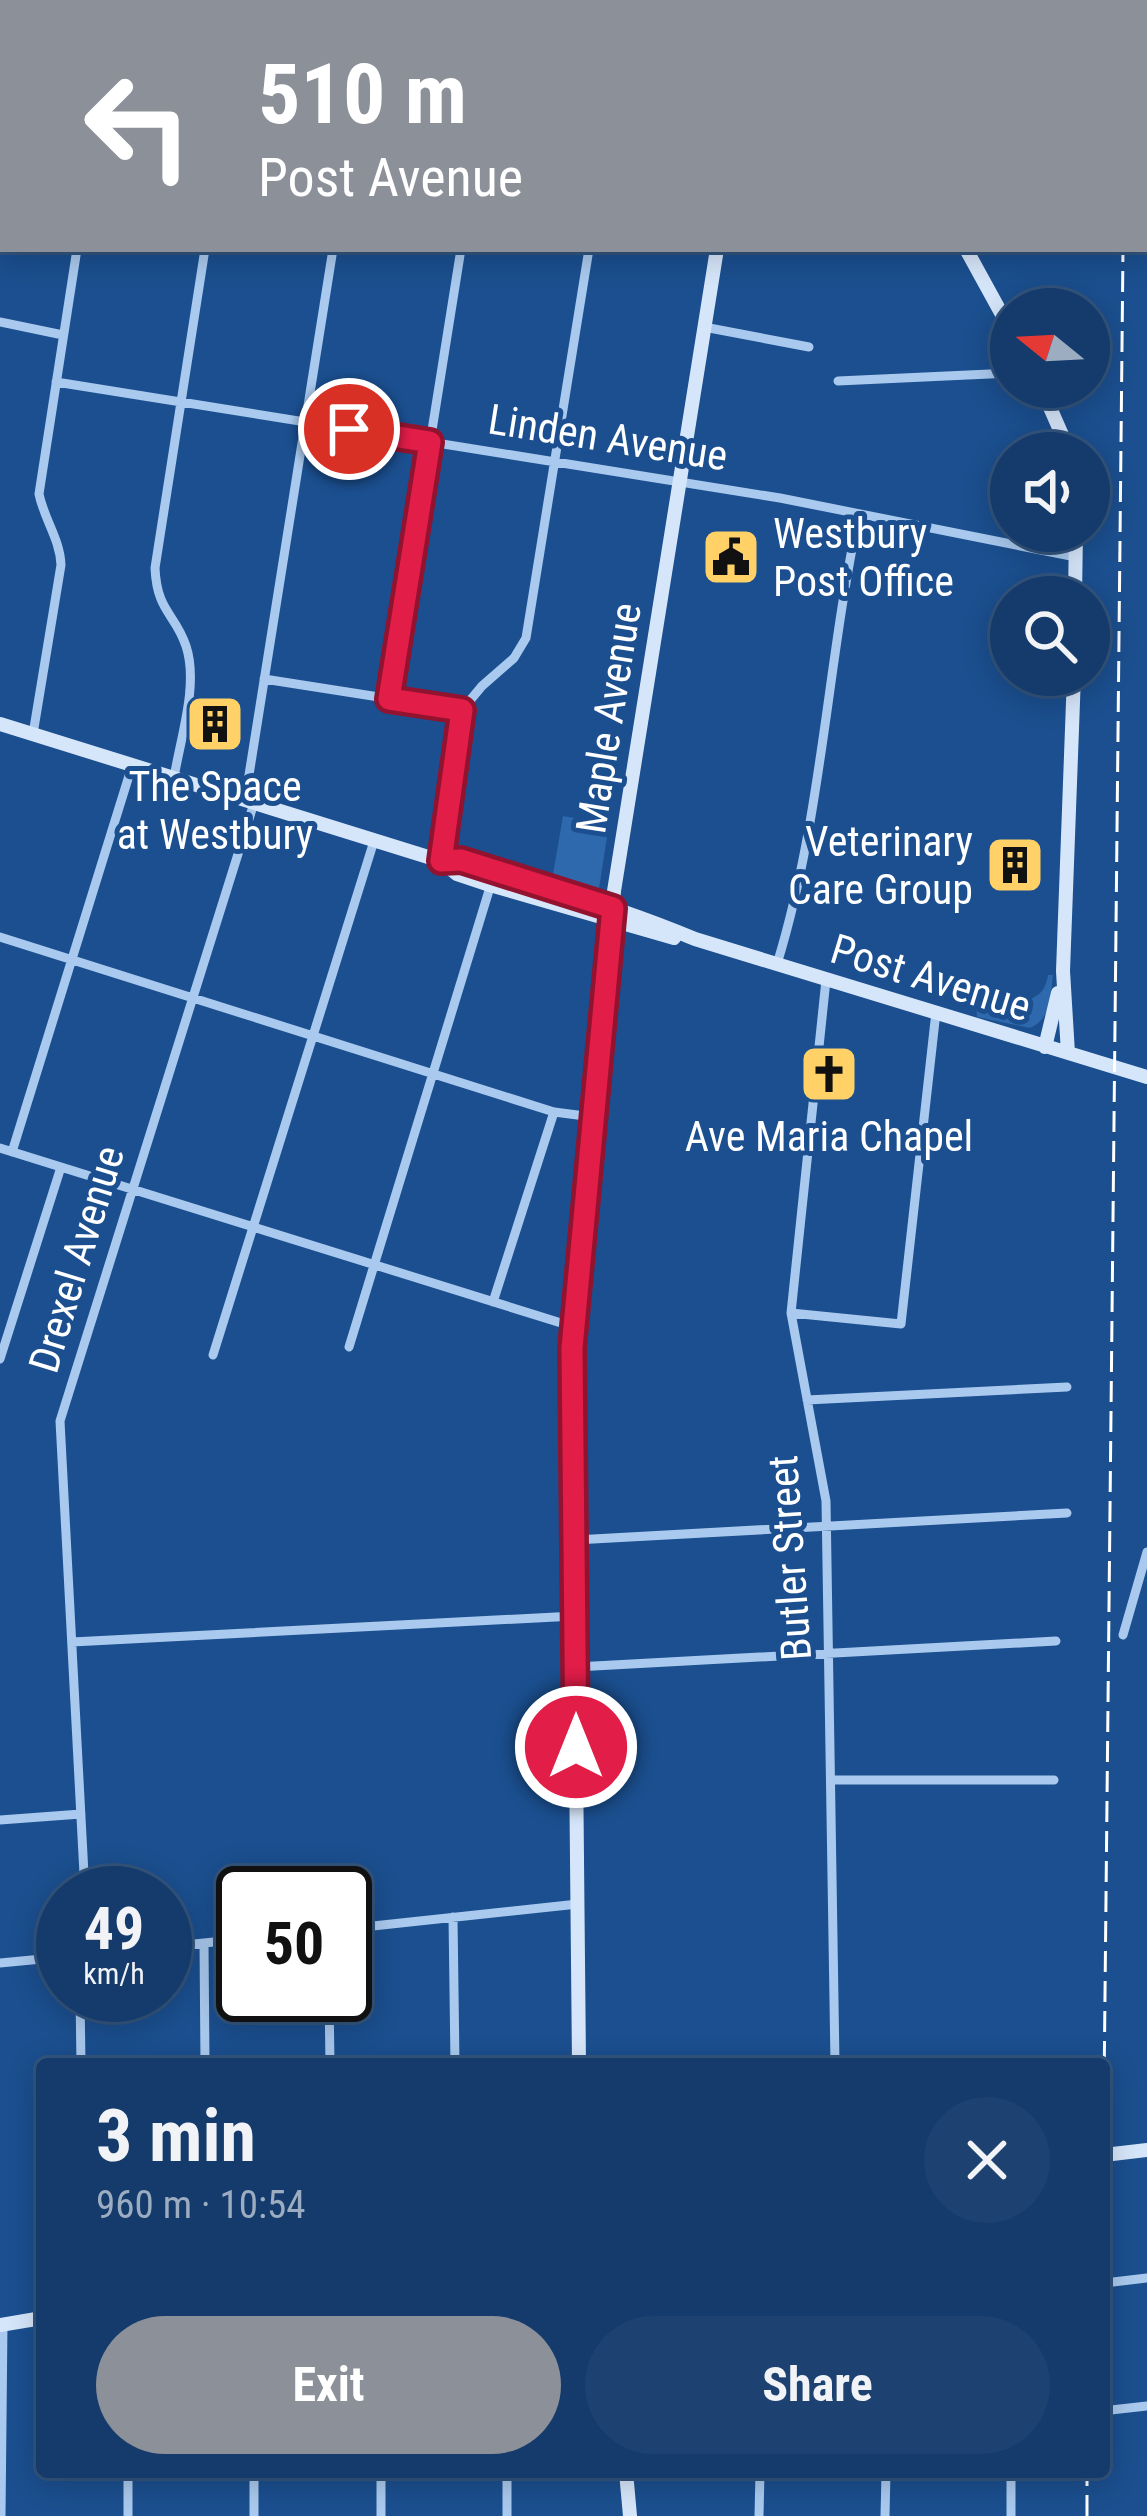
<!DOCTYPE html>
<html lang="en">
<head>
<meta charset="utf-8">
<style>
  body { margin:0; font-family:"Roboto Condensed",sans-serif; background:#1d4271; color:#f1f3f6; height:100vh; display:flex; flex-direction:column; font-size:45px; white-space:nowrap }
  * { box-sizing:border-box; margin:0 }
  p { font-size:39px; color:#9dadc1 }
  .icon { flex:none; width:66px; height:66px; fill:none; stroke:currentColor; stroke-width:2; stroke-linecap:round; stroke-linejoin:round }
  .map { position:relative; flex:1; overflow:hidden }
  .drawer { position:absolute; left:36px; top:2058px; width:1074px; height:420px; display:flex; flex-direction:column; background:#143b6b; border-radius:12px; box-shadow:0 6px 30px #0003,0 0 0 3px #33557e }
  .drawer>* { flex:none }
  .guide { position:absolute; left:0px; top:0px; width:1149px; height:252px; box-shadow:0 6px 30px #0003,0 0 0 3px #33557e; background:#8c9099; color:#fff; overflow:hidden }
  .needle { width:78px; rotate:288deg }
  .controls { position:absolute; left:990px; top:288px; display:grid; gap:24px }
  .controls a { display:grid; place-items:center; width:120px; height:120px; border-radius:50%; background:#143b6b; box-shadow:0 6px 30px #0003,0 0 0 3px #33557e; font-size:60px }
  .speed { position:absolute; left:36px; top:1866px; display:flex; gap:24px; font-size:60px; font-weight:700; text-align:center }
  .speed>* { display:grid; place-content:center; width:156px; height:156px; border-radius:50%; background:#143b6b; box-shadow:0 6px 30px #0003,0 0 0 3px #33557e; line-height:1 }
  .speed small { font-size:30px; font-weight:400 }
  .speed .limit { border:6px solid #111; border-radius:18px; background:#fff; color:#111 }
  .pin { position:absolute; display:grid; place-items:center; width:102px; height:102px; color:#fff; margin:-51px; border:6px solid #fff; border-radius:50%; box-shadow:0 3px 12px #0007 }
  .me { position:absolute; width:132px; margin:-66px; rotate:0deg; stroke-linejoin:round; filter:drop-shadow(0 0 9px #0008) }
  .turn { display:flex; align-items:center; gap:42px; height:252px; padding:0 60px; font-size:54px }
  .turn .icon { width:156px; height:156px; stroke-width:2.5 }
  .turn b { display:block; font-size:84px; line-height:102px }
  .round { display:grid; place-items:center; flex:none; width:126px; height:126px; border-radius:63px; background:#1d4271 }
  .head { display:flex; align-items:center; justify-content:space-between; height:204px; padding:0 60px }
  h1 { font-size:72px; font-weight:700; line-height:90px }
  .button { display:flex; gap:24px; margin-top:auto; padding:24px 60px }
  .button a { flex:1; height:138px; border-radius:72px; background:#8c9099; color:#fff; font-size:48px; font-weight:700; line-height:138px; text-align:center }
  .button a+a { background:#1d4271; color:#f1f3f6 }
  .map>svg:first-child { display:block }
</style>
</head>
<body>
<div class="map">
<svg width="1147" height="2516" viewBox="0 0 1147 2516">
  <rect width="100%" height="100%" fill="#1b4f8f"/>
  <path fill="#2e69ad" d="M563 816 609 824 598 895 552 880Z
    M1048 975H1053C1050 997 1052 1018 1030 1028L977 1017 976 1004 960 999 959 995C965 996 971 995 977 995 1000 996 1042 1015 1048 975Z"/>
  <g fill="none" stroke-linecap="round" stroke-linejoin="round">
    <path stroke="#a9c9ee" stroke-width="9" d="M70 3 71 0
      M223 3 224 0
      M352 3 353 0
      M479 3V0
      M610 3V0
      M927 3V0
      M0 322 63 335
      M704 327 809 347
      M838 381 1011 373
      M56 382 780 498 1076 557
      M264 679 462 710
      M389 699 461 249
      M33 734 61 565C60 539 44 519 39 494L77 249
      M174 778C180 739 199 685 186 646 175 613 157 612 155 568L205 249
      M245 800 333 249
      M441 861 462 710 482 686 514 658 526 638 589 249
      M0 937 554 1112 593 1117
      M777 964C822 818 827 663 859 514
      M826 980 791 1313 826 1501 835 2064
      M0 1148 574 1327
      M12 1152 132 766
      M493 1302 554 1112
      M791 1313 901 1324 936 1012
      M349 1347 495 871
      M213 1355 374 841
      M0 1359 61 1167
      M807 1400 1067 1387
      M575 1540 1067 1513
      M1123 1635 1147 1552
      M72 1642 575 1616
      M576 1667 1056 1641
      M832 1780H1054
      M0 1820 81 1814
      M85 1893 60 1421 254 803
      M453 1917 455 2064
      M345 1929 578 1904
      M204 1943 205 2064
      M165 1947 243 1939
      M0 1963 63 1957
      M80 1995 81 2064
      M329 1995 330 2064
      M1113 2282 1147 2278
      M1111 2410 1147 2406
      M1 2516 3 2324
      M128 2516V2472
      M254 2516V2472
      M381 2516V2472
      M507 2516V2472
      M759 2516 760 2472
      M885 2516 886 2472
      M1011 2516V2472"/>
    <path stroke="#d6e6fa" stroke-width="14" d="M828 0 830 3
      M757 3V0
      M0 59H3
      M1146 107H1147
      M966 249 1011 331
      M1041 387 1070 453
      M1075 597 1076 531
      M0 724 441 861C473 860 502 873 533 883 588 899 642 917 695 939L1147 1077
      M441 861 457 874 490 885 674 938
      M1045 1047 1058 993
      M1068 1053 1063 971 1074 675
      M579 2064 572 1348 614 891 717 249
      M1104 2155 1147 2150
      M0 2325 42 2318
      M626 2472 630 2516"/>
    <path stroke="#fff" stroke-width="3" stroke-dasharray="21 9" stroke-linecap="butt" d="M1113 3V0
      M1104 2092 1123 249
      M1087 2516V2472"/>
  </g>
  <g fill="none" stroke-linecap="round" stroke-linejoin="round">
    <g stroke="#92132f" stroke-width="30">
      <path id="route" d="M349 429 430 442 389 699 462 710 441 861 461 860 613 908 572 1348 576 1747"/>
    </g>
    <use href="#route" stroke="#e11d48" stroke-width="21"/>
  </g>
  <defs>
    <g id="civic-square" transform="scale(3)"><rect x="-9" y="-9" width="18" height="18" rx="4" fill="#ffd166" stroke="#1b4f8f"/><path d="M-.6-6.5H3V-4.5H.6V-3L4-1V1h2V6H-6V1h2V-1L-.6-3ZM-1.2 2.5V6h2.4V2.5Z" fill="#111"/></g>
    <g id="building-square" transform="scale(3)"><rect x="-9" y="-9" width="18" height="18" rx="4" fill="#ffd166" stroke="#1b4f8f"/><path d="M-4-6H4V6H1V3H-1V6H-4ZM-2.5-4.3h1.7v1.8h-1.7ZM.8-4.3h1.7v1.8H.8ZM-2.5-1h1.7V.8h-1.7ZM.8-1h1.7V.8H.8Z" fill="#111"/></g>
    <g id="church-square" transform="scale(3)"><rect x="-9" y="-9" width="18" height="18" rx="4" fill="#ffd166" stroke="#1b4f8f"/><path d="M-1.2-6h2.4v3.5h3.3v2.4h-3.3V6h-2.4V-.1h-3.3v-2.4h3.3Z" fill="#111"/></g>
  </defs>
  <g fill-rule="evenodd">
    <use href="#civic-square" x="731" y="557"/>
    <use href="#building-square" x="215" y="724"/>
    <use href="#building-square" x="1015" y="865"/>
    <use href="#church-square" x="829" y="1074"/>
  </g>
  <g text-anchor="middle" stroke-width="10" stroke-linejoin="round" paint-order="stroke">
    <g font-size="42" fill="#fff" stroke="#1b4f8f">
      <text transform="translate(608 437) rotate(9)" y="15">Linden Avenue</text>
      <text transform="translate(608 718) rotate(-81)" y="15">Maple Avenue</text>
      <text transform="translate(931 977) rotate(17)" y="15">Post Avenue</text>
      <text transform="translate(76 1259) rotate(-73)" y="15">Drexel Avenue</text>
      <text transform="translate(789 1558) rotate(-94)" y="15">Butler Street</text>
    </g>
    <g font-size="42" fill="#fff" stroke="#1b4f8f">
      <text x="773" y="548" text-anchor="start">Westbury<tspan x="773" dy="48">Post Office</tspan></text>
      <text x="215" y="801">The Space<tspan x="215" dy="48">at Westbury</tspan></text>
      <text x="973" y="856" text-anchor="end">Veterinary<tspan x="973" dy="48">Care Group</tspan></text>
      <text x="829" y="1151">Ave Maria Chapel</text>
    </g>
  </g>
</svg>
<div class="controls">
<a><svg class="needle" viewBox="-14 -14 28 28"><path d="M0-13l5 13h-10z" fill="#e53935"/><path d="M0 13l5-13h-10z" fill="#9dadc1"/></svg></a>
<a><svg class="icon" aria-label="sound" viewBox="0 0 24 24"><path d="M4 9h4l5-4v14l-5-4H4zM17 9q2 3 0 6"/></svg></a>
<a><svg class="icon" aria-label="search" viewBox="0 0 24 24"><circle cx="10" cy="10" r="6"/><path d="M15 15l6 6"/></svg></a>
</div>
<div class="speed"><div>49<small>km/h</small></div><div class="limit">50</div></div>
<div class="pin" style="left:349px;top:429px;background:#d93025"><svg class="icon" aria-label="arrive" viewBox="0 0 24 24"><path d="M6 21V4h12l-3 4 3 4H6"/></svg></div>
<svg class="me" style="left:576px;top:1747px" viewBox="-20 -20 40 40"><circle r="17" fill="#e11d48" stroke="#fff" stroke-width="3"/><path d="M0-11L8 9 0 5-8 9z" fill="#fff"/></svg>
<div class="guide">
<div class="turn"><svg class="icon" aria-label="left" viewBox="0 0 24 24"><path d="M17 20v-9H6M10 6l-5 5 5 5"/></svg><div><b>510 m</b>Post Avenue</div></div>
</div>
<section class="drawer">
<div class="head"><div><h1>3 min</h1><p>960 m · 10:54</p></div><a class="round"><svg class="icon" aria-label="close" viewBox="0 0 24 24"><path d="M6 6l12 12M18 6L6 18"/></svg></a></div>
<div class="button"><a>Exit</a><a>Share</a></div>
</section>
</div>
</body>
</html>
